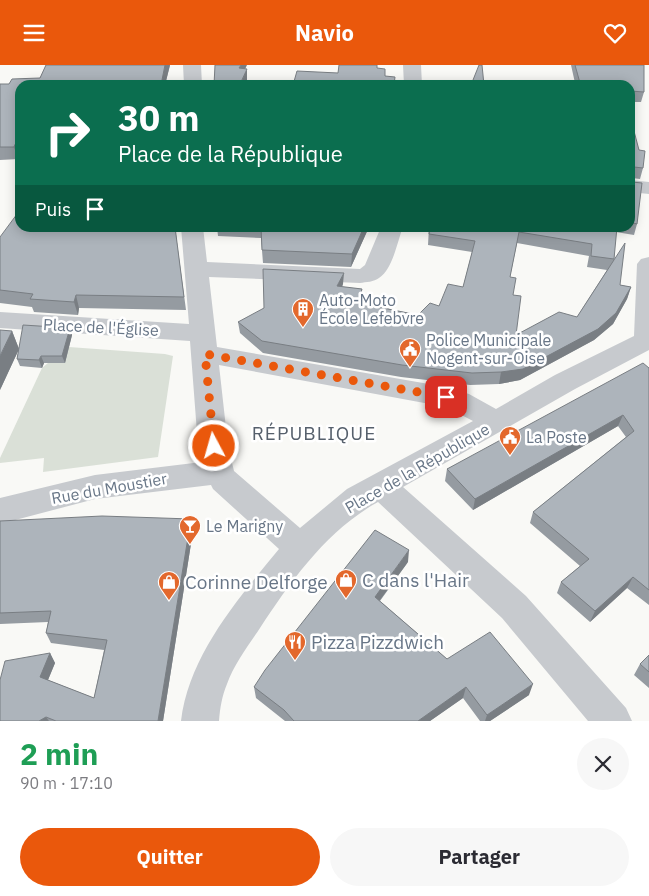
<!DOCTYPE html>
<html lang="fr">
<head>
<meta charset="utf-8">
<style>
  body { margin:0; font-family:"IBM Plex Sans",sans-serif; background:#f7f7f7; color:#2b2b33; height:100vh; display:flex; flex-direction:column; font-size:19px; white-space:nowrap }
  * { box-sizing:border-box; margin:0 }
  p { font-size:16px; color:#7c7c81 }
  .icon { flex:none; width:28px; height:28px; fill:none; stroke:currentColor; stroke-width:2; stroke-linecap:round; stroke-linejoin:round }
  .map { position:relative; height:656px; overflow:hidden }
  .details { display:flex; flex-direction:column; background:#fff; flex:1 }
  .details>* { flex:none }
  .hud { position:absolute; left:15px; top:15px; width:620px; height:152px; border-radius:15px; box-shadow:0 2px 12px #0003; background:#0b6e4f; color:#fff; overflow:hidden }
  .pin { position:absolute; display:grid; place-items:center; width:42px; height:42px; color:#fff; margin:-21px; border-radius:10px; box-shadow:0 2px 8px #0006 }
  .me { position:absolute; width:55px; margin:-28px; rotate:354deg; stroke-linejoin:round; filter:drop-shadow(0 0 4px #0008) }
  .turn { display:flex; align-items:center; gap:18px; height:105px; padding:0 20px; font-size:22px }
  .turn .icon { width:65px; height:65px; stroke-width:2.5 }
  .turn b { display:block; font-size:35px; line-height:42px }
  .then { display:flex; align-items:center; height:48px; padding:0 20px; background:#0003; gap:10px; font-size:19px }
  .round { display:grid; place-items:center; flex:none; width:52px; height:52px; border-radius:26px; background:#f7f7f7 }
  .overview { display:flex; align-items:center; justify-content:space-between; height:85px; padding:0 20px }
  h1 { font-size:30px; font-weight:700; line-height:38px; color:#1e9e55 }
  .button { display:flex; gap:10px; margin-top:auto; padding:10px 20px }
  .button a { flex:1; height:58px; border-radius:30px; background:#ea580c; color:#fff; font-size:20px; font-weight:700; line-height:58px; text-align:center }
  .button a+a { background:#f7f7f7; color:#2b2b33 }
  header { display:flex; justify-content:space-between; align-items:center; height:65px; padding:0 20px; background:#ea580c; color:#fff; font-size:22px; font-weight:700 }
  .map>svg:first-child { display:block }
</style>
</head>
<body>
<header><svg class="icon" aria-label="menu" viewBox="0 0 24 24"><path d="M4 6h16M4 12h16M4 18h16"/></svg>Navio<svg class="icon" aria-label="heart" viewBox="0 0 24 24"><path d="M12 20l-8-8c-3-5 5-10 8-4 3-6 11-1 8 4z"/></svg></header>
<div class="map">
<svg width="649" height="656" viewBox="0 0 649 656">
  <rect width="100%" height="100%" fill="#f9f9f6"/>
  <path fill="#dae0d7" d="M69 282 165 289 173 291 158 392 43 407 44 393 0 398V393L42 303 48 298H64Z"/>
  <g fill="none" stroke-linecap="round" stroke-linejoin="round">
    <path fill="#c7cace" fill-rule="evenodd" d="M183 0H201L202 20H184Z
      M403 0H421L422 20H404Z
      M630 115 649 117V129L630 127Z
      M181 162H203L207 197 360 204 365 200 381 162H403C397 177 393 204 379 213 374 217 366 217 360 218L209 212 217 282 446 322 469 329 496 344 555 310 634 271 637 199 641 194 649 192V285L575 324 403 422 526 531 626 643 632 656H588L502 553 378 437C327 465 291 516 260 563 248 581 234 599 227 619 222 631 220 643 219 656H181C189 590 238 534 279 484L213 424 211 420 95 434 0 459V433L95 410 202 397 198 381 190 276 0 263V247L189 259ZM219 300 446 342 473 356 347 424 300 463 234 406 228 381Z"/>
  </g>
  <path fill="#959ba1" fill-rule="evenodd" d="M46 0H170L165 20H20V90L18 94 0 95V19H9L40 13Z
    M571 0H644V27L641 37H630V20H544L545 16 575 18Z
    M630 51 643 103 640 114 632 113 637 159 634 170 616 167 614 195 620 220 631 222 627 234 613 259 594 275 520 315 499 319 470 320 401 312 263 288 240 268 238 257 343 219 342 222 362 224 361 238 418 250 439 241 463 222 472 187 428 180 429 162H630ZM517 178 589 191 587 202 607 205 577 252 516 270 513 230 510 212Z
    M20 162H175L186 245 79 243 78 250 34 247 32 242 0 238V172Z
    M217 162H369L351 202 263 198 261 173 218 171Z
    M70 263 72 270 65 298H44L42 303 20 301 17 294 19 284 0 325 12 266 19 284Z
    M649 303V540L627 523 590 557 557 528 561 517 580 501 530 458 533 447 626 372 618 361 473 445 445 416 447 404Z
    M0 456 193 466 163 656H0L50 588 55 598 48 615 94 633 104 585 51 578 46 568 48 557 0 559Z
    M408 497 380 536 447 594 529 630 490 656H480L463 633 430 656H285L256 633 254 622Z
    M649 590V623L634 610 640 599Z"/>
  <path fill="#797e83" d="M165 0H170L165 20H161Z
    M241 0H247L240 15 239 3Z
    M247 4V16L246 20 241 17Z
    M20 68V90L18 94 14 82Z
    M364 162H369L351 202 352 189Z
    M344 208 343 219 337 233V221Z
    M631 222 627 234 613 259 594 275 520 315 499 319 501 307Z
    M362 224 361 236 358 250V238Z
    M76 230 79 243 78 250 74 237Z
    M70 263 72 270 65 298 62 291Z
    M12 266 19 284 0 325V291Z
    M41 291 44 298 42 303 39 295Z
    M623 350 618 361 473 445 475 434Z
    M191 454 193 466 163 656H158Z
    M409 485 408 497 374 543 375 532Z
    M633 512 627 523 590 557 595 546Z
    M50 588 55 598 45 622 40 612Z
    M533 619 529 630 490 656H485L487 650Z
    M466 622 463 633 430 656H418Z
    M46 652 49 656H39Z"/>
  <path fill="#adb4bb" stroke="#797e83" d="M46 0H165L161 20H20V68L14 82H0V19H9L12 14 40 13Z
    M215 0H241L239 3 247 4 241 17 261 18 260 20H214Z
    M339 0H377V3L385 4V11L395 12 394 20H293L297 6 338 8Z
    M479 0H482L484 20H471Z
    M575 0H644V27L630 26V20H546L545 16 580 18Z
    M630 51 639 85 645 86 643 103 634 102 631 104 632 117 642 118 637 159 630 157Z
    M20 145V162H175L184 232 76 230 74 237 30 234 33 229 0 225V172Z
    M261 162H364L352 189 262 185Z
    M430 162H617L614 194 591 191 592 179 519 167 510 212 516 213 513 230 521 231 516 270 559 247 577 252 625 178 620 220 631 222 616 248 598 264 523 304 501 307 472 308 402 300 262 276 238 257 264 243 263 204 344 208 337 221 362 224 358 238 418 250 430 238 439 241 448 219 463 222 475 176 429 169Z
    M23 260 70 263 62 291H41L39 295 17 294Z
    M0 265 12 266 0 291Z
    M643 298 649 303V525L633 512 595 546 561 517 589 494 533 447 634 366 623 350 475 434 447 404Z
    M102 451 191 454 158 656H56L46 652 39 656H0V615L5 596 50 588 40 612 94 633 107 575 46 568 51 546 0 548V456Z
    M375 465 409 485 375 532 447 594 490 567 533 619 487 650 466 622 418 656H294L284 645 254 622 265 605Z
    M649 590V607L640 599Z"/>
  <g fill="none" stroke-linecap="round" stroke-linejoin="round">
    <path stroke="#ea580c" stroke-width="9" stroke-dasharray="0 16.2" d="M214 381 205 289 446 332"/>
  </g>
  <defs>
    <g id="building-pin" transform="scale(1.125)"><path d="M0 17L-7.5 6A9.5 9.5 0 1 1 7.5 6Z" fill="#e3682c" stroke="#fff"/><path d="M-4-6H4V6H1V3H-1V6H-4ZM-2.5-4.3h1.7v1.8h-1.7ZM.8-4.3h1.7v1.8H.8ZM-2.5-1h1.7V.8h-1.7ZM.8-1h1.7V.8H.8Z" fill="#fff"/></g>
    <g id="civic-pin" transform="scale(1.125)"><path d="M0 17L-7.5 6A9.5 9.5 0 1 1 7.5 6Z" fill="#e3682c" stroke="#fff"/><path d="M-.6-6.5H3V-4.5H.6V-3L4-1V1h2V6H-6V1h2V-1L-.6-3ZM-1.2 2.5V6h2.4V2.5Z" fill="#fff"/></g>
    <g id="bar-pin" transform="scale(1.125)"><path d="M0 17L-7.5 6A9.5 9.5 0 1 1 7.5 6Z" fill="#e3682c" stroke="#fff"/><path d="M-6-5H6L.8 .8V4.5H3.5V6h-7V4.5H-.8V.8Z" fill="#fff"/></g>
    <g id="shop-pin" transform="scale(1.125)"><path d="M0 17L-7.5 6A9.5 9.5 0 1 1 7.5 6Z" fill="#e3682c" stroke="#fff"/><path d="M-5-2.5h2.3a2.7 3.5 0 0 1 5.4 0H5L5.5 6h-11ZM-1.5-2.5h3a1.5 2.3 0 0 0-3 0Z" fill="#fff"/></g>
    <g id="restaurant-pin" transform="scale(1.125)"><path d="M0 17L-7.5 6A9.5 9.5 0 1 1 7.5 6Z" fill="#e3682c" stroke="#fff"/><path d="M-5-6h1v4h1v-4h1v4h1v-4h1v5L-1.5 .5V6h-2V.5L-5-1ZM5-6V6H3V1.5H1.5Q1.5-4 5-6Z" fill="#fff"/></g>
  </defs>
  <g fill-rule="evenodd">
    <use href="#building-pin" x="303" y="244"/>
    <use href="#civic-pin" x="410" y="284"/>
    <use href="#civic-pin" x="510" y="372"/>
    <use href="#bar-pin" x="190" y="461"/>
    <use href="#shop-pin" x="346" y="515"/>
    <use href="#shop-pin" x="169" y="517"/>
    <use href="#restaurant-pin" x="295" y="577"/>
  </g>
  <g text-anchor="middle" stroke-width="5" stroke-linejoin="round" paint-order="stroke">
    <g font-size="16" fill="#687687" stroke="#fff" text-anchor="start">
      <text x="319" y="241">Auto-Moto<tspan x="319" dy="18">École Lefebvre</tspan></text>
      <text x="426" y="281">Police Municipale<tspan x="426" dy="18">Nogent-sur-Oise</tspan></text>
      <text x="526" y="378">La Poste</text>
      <text x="206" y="467">Le Marigny</text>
    </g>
    <g font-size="16" fill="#687687" stroke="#fff">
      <text transform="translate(101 262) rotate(3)" y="6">Place de l'Église</text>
      <text transform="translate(417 403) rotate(-30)" y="6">Place de la République</text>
      <text transform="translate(109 423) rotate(-10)" y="6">Rue du Moustier</text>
    </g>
    <g font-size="19" letter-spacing="1" fill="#56606c" stroke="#fff">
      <text x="314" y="375">RÉPUBLIQUE</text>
    </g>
    <g font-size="19" fill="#687687" stroke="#fff" text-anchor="start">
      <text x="362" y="522">C dans l'Hair</text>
      <text x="185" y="524">Corinne Delforge</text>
      <text x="311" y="584">Pizza Pizzdwich</text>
    </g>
  </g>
</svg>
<div class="pin" style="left:446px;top:332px;background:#d93025"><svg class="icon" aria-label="arrive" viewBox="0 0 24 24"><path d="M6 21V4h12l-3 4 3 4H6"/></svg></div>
<svg class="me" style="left:214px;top:381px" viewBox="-20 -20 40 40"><circle r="17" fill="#ea580c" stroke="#fff" stroke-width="3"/><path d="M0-11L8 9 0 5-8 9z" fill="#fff"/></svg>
<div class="hud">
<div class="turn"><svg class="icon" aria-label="right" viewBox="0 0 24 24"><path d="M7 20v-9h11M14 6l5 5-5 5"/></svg><div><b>30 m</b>Place de la République</div></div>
<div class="then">Puis<svg class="icon" aria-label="arrive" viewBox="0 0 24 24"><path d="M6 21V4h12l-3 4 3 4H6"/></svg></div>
</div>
</div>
<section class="details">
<div class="overview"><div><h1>2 min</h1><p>90 m · 17:10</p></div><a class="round"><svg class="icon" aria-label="close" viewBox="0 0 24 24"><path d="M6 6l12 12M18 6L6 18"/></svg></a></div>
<div class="button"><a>Quitter</a><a>Partager</a></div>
</section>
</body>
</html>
